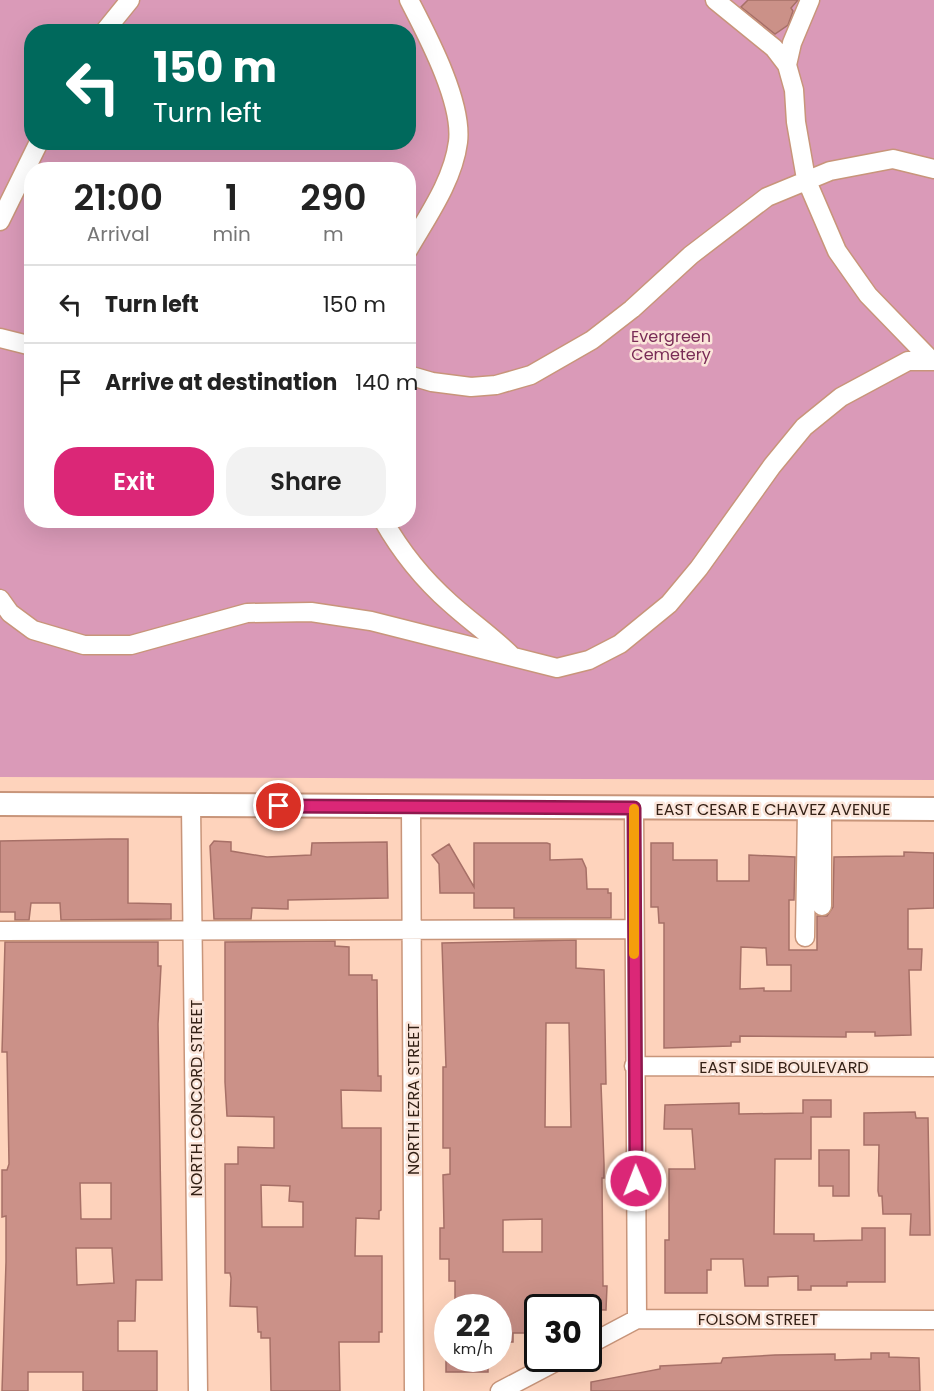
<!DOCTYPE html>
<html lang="en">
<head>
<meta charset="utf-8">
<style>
  body { margin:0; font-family:Poppins,sans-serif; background:#f2f2f2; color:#222; height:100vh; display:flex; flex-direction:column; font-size:22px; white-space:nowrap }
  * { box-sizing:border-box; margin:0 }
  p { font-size:20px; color:#767676 }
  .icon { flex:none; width:33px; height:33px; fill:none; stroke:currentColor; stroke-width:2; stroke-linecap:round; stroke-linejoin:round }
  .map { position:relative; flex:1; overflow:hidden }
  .details { position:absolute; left:24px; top:162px; width:392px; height:366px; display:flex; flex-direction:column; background:#fff; border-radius:24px; box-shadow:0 6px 24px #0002 }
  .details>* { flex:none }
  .banner { position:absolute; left:24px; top:24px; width:392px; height:126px; border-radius:24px; box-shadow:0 6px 24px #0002; background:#00695c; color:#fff; overflow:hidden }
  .speed { position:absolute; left:434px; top:1294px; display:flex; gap:12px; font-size:30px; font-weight:700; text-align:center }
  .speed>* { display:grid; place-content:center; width:78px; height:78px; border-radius:50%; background:#fff; box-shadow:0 6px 24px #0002; line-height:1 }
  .speed small { font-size:15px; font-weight:400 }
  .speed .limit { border:3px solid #111; border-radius:9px; background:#fff; color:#111 }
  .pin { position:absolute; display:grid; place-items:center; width:51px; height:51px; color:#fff; margin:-26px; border:3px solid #fff; border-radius:50%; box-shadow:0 2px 6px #0007 }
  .me { position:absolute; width:66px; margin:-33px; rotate:359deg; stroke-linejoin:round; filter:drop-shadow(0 0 4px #0008) }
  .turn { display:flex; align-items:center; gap:21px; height:126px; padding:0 30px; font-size:27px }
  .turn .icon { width:78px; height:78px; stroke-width:2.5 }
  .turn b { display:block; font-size:42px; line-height:51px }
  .eta { display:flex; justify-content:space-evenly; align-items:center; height:102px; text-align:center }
  .eta b { font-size:36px; font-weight:600; line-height:42px }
  .primary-button { display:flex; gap:12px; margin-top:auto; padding:12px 30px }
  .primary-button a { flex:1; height:69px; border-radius:24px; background:#db2777; color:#fff; font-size:24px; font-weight:600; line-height:69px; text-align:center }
  .primary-button a+a { background:#f2f2f2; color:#222 }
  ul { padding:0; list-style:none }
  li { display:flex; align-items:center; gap:18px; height:78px; padding:0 30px; border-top:2px solid #e0e0e0 }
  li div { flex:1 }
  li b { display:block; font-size:22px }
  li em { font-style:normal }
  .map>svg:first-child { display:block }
</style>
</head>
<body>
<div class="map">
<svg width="934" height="1391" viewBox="0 0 934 1391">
  <rect width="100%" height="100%" fill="#fed3bc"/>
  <path fill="#da9ab8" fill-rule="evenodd" d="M0 0H934V780L0 777ZM32 32H408V142H32ZM32 170H408V520H32Z"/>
  <path fill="#cb9188" stroke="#a77067" stroke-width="1.5" fill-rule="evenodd" d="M748 0H798L791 8 793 11 788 25 775 34 741 7Z
    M110 839H128V903L171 904V919L61 920 60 903H31L29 920H15V912H0V841Z
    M214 841 231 842V851L267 857 311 855 312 843 387 842 388 898 288 900V909L252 908 251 919H214L210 846Z
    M474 843H547L550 844V860L582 859 586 868 587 889H608V893H611V918H514V908H474V893H440L439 864 432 855 449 844 474 887Z
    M651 843H673V860H717V881H749V855L795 857 794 900H789V950H817V916H827L833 907 834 857 904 856V852L934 853V908L908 909V949H922L921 970H909L911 1035 875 1036V1032H846V1037L740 1036V1042H731V1046L664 1048V923H659L658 907H651ZM741 947 766 948 767 965H791V991H764V988L740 989Z
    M576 940V968L604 970 606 1084H601L604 1164V1178H602L603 1286H607L606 1310 537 1308V1333H513V1342H498V1308H455V1281H449V1259H440V1228H444L443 1175 450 1174V1148H443V1067H446L442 943ZM546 1023H569L571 1127H545ZM542 1219V1252H503V1220Z
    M335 941V946L349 947V975H372V980H377L378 1076H381V1091L341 1090 342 1128H381V1210L379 1211V1219L356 1218 355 1256H382V1332H379V1342H339L340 1391H271L270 1338H261V1332H258L257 1307 230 1306 231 1278 230 1273H225V1164H238V1147L274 1148V1117L227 1116 225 1082V942ZM261 1185 290 1186 289 1201 303 1202V1227H262Z
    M5 942H158V966H161L158 1024 162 1280H136L135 1321H118V1351H157V1391H83V1372H28V1391H2L6 1262V1216L2 1217V1170H7L9 1164 7 1052H2ZM80 1183H111V1219H81ZM76 1248H112L114 1283 77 1285Z
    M803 1100H831V1117H811V1159H775L774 1234H814V1241L862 1240V1228H885V1282H847V1286H811V1290H798V1276L768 1277V1286H745L743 1259H711V1270H707V1293H665V1240H669V1169H695L692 1129H664L665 1105 739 1103V1114L803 1113Z
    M915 1112 916 1118H928L930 1235H910L911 1214H883L882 1196H879L878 1191 879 1145H864V1113Z
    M819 1150H849V1196H833V1186H819Z
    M871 1353H889V1357L919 1358 920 1391H591V1382L660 1369V1366L721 1363 723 1358 775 1355 835 1354V1360L871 1359Z
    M446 1359H488V1372H446Z"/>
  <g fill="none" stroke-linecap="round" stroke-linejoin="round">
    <g stroke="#c8957a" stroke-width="21">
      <path id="minor" d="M715 0 774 48 787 65 794 90 796 122 806 179 837 251 868 295 932 361
        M104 32 130 0
        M787 65 792 43 810 0
        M0 221 39 142
        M408 250C427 217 453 181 458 142 463 102 427 35 409 0
        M0 338 32 346
        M408 375 432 382 471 387 496 385 531 375 592 340 632 309 691 255 767 197 830 171 893 159 934 169
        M383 520C400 550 424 580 450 603 471 622 493 637 513 657
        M0 599 10 613 33 630 84 645H131L247 613 311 612 371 621 557 668 589 660 620 644 669 604 699 568 772 466 804 427 841 397 908 361H934
        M191 806 198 1391
        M411 807 414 1391
        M634 808 637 1319
        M822 809V906
        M0 931 634 929
        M805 937 807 809
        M634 1066 934 1067
        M588 1345 637 1319 934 1320
        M500 1391 561 1359"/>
    </g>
    <g stroke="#c8957a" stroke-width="26">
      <path id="major" d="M0 804 934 809"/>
    </g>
    <use href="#minor" stroke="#fff" stroke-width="18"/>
    <use href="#major" stroke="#fff" stroke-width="22"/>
  </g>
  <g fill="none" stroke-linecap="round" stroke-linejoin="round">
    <g stroke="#8e194d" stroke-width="15">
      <path id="route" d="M279 806 634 808 636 1181"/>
    </g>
    <use href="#route" stroke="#db2777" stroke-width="10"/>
    <path stroke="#f59e0b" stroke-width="10" d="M634 809V954"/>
  </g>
  <g text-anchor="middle" stroke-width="5" stroke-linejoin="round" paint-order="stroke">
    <g font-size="16" fill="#792c56" stroke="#fbe5da">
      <text x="671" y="342">Evergreen<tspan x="671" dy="18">Cemetery</tspan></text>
    </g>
    <g font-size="16" fill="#342116" stroke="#fbe5da">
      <text x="773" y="815">EAST CESAR E CHAVEZ AVENUE</text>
      <text x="784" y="1073">EAST SIDE BOULEVARD</text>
      <text transform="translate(196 1098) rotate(-90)" y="6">NORTH CONCORD STREET</text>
      <text transform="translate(413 1099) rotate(-90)" y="6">NORTH EZRA STREET</text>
      <text x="758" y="1325">FOLSOM STREET</text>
    </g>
  </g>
</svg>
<div class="speed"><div>22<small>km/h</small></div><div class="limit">30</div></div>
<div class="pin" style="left:279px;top:806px;background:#d93025"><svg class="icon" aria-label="arrive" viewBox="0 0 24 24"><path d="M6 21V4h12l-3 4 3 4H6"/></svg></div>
<svg class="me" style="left:636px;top:1181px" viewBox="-20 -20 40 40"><circle r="17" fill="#db2777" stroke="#fff" stroke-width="3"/><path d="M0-11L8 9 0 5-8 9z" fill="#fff"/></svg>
<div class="banner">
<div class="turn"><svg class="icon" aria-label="left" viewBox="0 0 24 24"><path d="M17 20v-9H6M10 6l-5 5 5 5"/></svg><div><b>150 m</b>Turn left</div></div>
</div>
<section class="details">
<div class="eta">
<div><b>21:00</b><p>Arrival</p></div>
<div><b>1</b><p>min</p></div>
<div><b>290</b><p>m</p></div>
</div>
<ul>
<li><svg class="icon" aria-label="left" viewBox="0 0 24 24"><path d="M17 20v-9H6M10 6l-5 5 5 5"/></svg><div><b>Turn left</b></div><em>150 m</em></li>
<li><svg class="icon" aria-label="arrive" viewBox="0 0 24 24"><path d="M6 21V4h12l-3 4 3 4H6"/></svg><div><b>Arrive at destination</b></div><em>140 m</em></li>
</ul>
<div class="primary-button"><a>Exit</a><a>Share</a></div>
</section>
</div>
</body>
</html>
